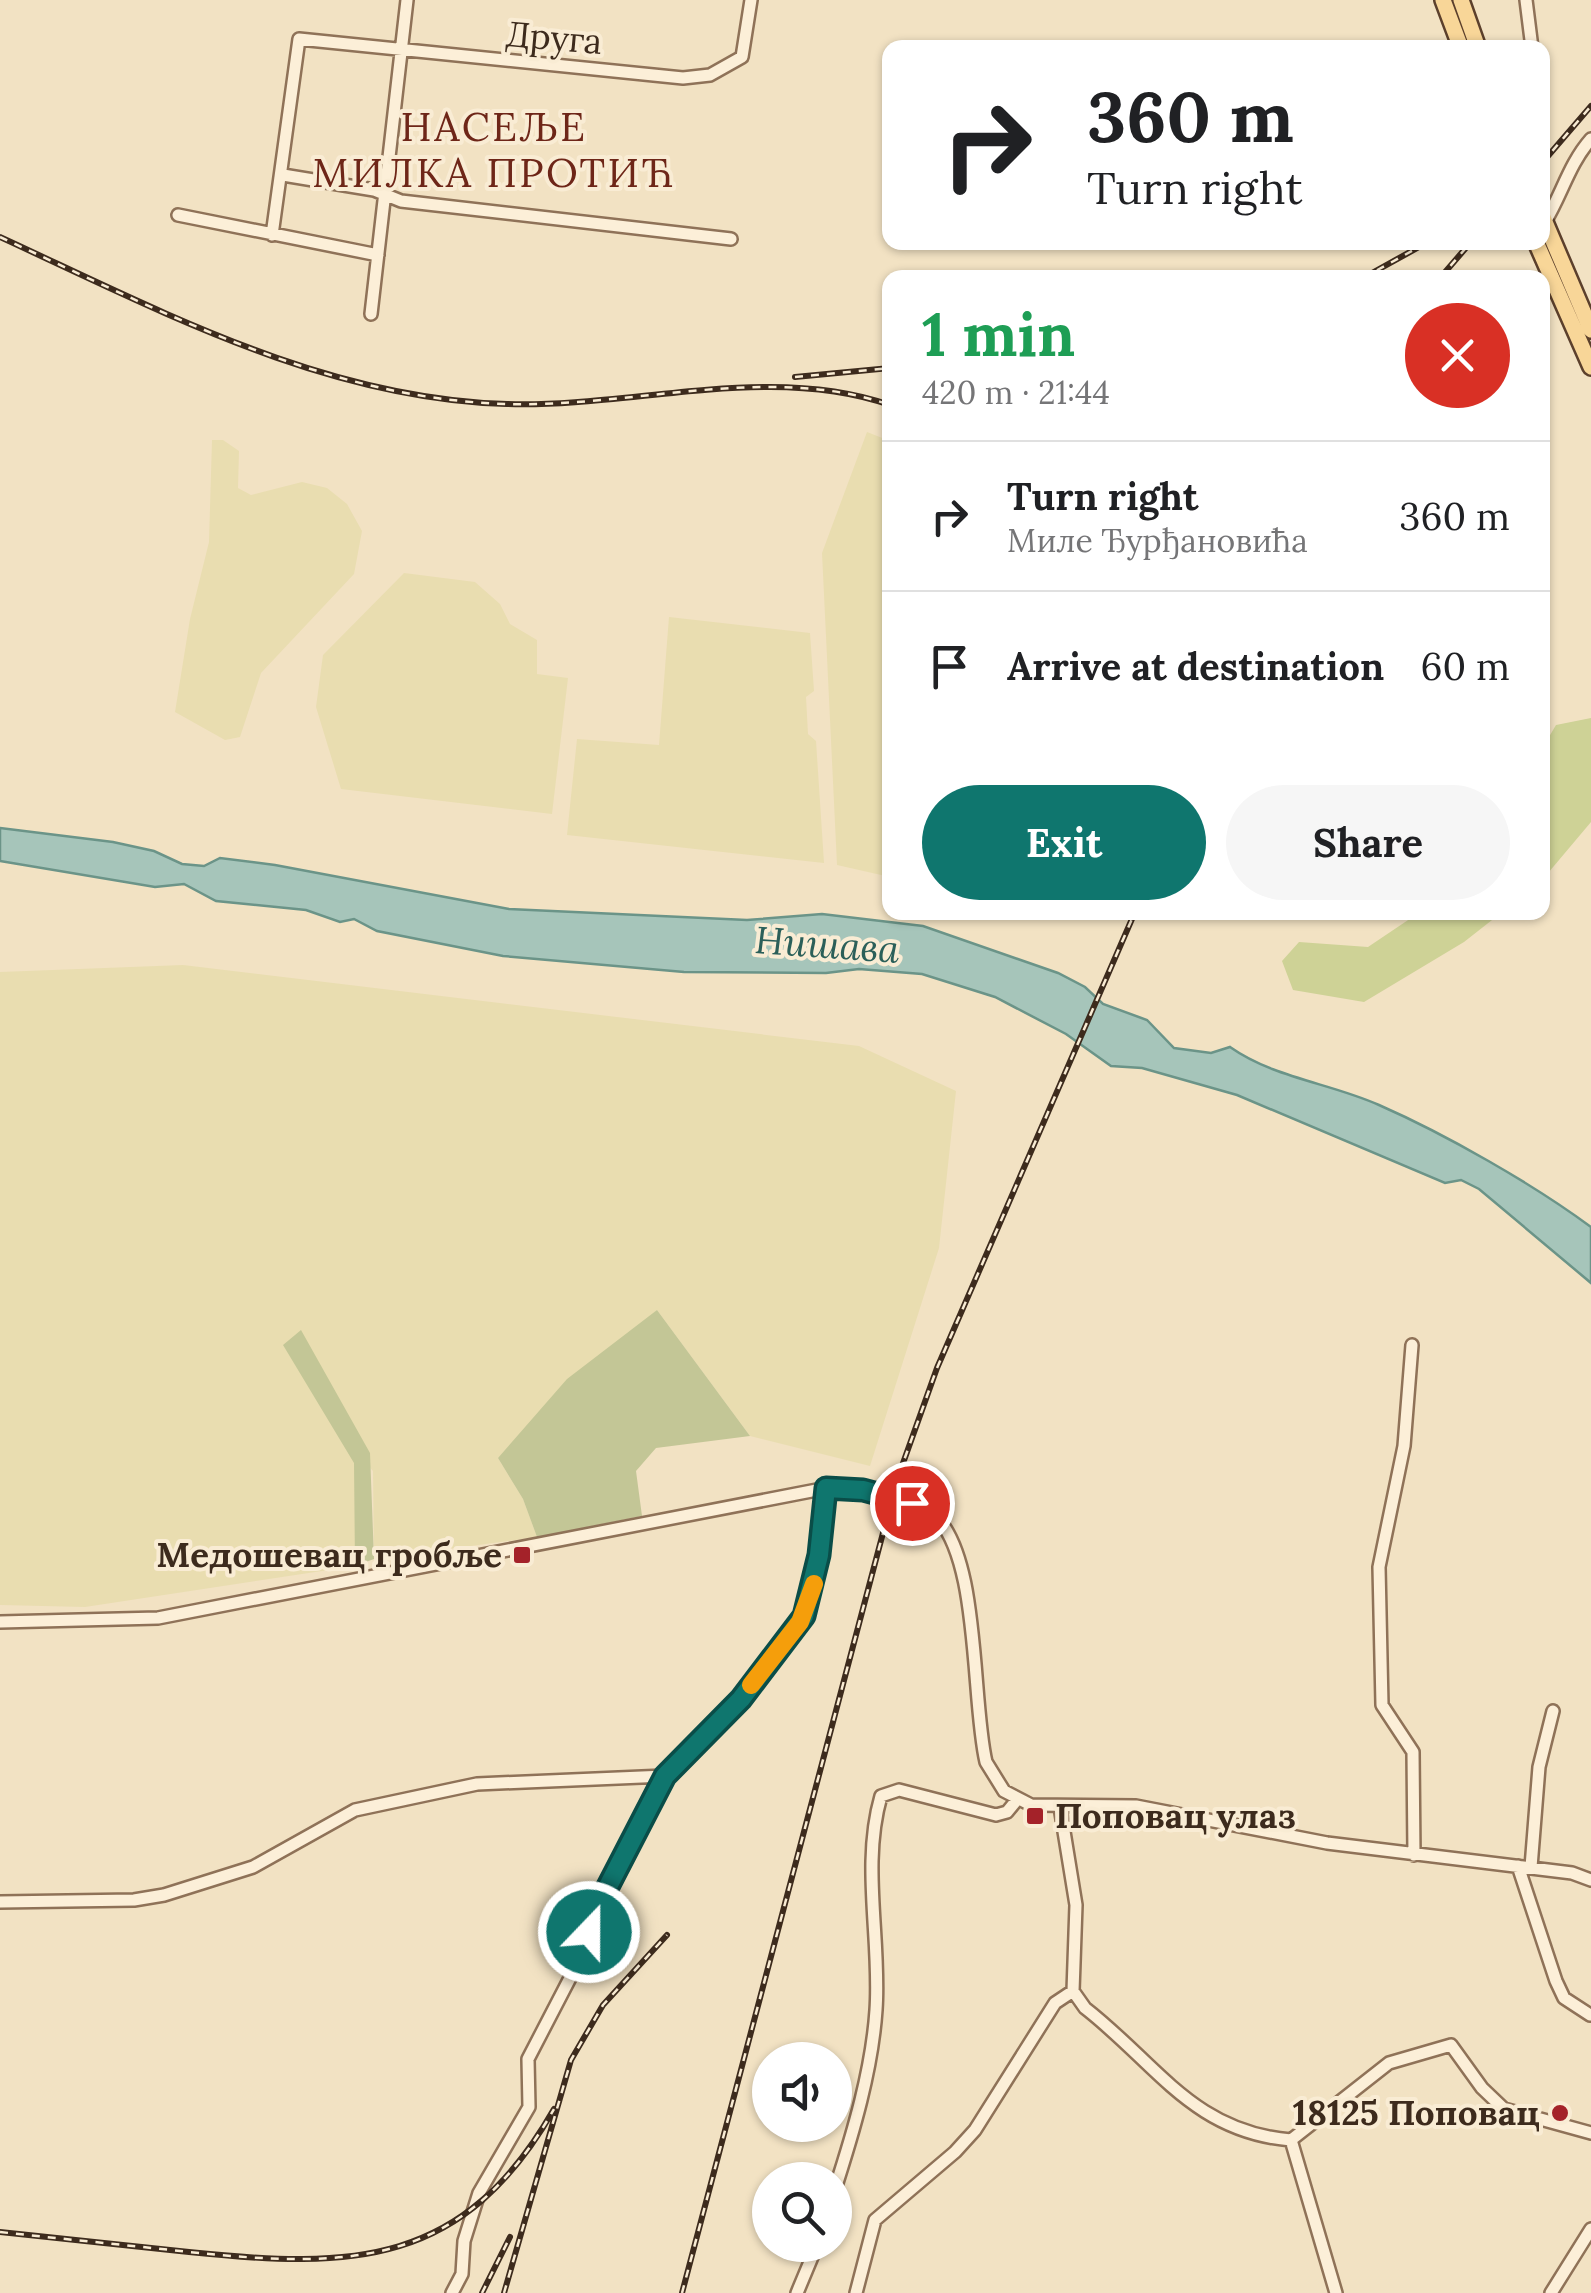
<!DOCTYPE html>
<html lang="en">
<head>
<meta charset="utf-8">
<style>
  body { margin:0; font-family:Lora,serif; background:#f6f6f6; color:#202124; height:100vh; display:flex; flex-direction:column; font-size:38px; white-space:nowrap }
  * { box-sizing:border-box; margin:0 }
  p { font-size:32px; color:#757577 }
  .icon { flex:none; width:55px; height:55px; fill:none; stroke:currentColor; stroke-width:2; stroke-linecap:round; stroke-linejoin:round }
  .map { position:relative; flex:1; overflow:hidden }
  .sheet { position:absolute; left:882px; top:270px; width:668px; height:650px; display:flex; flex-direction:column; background:#fff; border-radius:20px; box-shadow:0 2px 8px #0004 }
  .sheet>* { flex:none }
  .banner { position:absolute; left:882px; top:40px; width:668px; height:210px; border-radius:20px; box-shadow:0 2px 8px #0004; background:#fff; color:#202124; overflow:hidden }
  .controls { position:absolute; left:752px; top:2042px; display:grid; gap:20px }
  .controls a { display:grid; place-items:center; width:100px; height:100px; border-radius:50%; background:#fff; box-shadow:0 2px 8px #0004; font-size:50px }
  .pin { position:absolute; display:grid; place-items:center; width:85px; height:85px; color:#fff; margin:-42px; border:5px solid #fff; border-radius:50%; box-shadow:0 2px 10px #0007 }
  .me { position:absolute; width:110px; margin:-55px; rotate:22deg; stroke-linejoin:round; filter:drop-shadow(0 0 8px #0008) }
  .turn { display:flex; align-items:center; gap:35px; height:210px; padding:0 40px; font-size:45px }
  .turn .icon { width:130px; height:130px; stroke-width:2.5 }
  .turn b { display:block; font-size:70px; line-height:85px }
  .round { display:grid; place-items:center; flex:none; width:105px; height:105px; border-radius:52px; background:#f6f6f6 }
  .head { display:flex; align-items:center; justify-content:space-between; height:170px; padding:0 40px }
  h1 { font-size:60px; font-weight:700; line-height:75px; color:#1e9e55 }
  .button { display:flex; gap:20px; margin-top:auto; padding:20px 40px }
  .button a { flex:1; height:115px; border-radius:60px; background:#0f766e; color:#fff; font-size:40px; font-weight:700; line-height:115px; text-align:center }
  .button a+a { background:#f6f6f6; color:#202124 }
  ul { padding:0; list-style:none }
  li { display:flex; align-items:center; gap:30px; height:150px; padding:0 40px; border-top:2px solid #e0e0e0 }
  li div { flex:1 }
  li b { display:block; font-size:38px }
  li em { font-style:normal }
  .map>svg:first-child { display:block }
</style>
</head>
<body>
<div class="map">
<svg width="1591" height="2293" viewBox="0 0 1591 2293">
  <rect width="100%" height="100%" fill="#f2e2c3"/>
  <path fill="#e9ddb0" d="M867 432 890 441V877L837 865 822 553Z
    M212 440H223L239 451 238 488 251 495 302 482 327 488 347 504 362 531 354 574 261 673 240 737 225 740 175 712 190 619 209 542Z
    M404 573 475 582 500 604 510 624 537 640V674L568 678 552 814 341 789 316 707 323 655Z
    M669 617 810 633 814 691 806 697 808 734 816 741 824 863 567 835 577 739 659 745Z
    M183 965 859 1046 956 1091 939 1248 870 1466 750 1436 657 1310 498 1458 523 1499 537 1537 374 1559 373 1471 343 1439 355 1463V1566L85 1607 0 1605V972Z"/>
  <path fill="#ced296" d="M1591 718V822L1543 879V747L1556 725Z
    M1420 912 1501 913 1464 942 1364 1002 1293 990 1282 961 1299 942 1368 947Z"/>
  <path fill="#c3c696" d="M657 1310 750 1436 656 1448 636 1471 642 1516 537 1537 523 1499 498 1458 567 1379Z
    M301 1330 370 1453 374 1559 355 1566 354 1463 283 1345Z"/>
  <path fill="#a6c5ba" stroke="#6b9488" stroke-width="2.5" d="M0 828 113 842 154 851 182 864 204 866 220 858 275 865 509 909 747 920 822 914 923 926 1058 973 1085 987 1103 1004 1147 1020 1174 1048 1211 1053 1230 1047C1274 1078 1330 1083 1379 1105 1445 1134 1533 1184 1591 1227V1283L1479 1189 1461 1180 1445 1183 1237 1095 1142 1068 1111 1066 1066 1034 995 997 922 974 859 969 826 973 684 972 503 956 377 931 354 919 340 922 306 910 216 901 184 884 155 887 0 861Z"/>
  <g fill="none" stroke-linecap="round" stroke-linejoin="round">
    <g stroke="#8f7258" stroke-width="16">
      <path id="minor" d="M1526 0 1532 48
        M283 175 374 190 401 201 731 239
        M178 215 378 255
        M1545 222C1562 194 1569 164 1591 139
        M272 235 299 39 683 78 710 75 742 57 751 0
        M371 314 407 0
        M1412 1345 1404 1446 1379 1567 1382 1705 1413 1752 1414 1855
        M0 1622 158 1618 827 1488C858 1489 905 1492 931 1512 981 1551 971 1699 986 1762L1004 1791 1031 1805 1136 1806 1327 1843 1572 1873 1591 1880
        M1518 1866 1556 1981 1564 1998 1590 2015
        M1531 1867 1539 1767 1553 1711
        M0 1902 134 1900 164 1895 253 1867 355 1810 477 1784 665 1776
        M1073 1991 1085 2008C1157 2064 1193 2132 1291 2140L1336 2293
        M1291 2140 1389 2063 1451 2045 1482 2088 1504 2109 1591 2133
        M835 2189C853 2133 872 2070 876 2010 881 1940 861 1865 881 1796L899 1790 996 1815 1007 1812 1016 1801
        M452 2293 462 2274 464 2241 479 2193 529 2107 528 2059 583 1953 602 1898 665 1776 741 1699 808 1608 827 1488
        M797 2293 817 2245
        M856 2293 875 2220 955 2152 975 2130 1055 2003 1073 1991 1076 1905 1060 1807
        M1551 2293 1591 2229"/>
    </g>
    <g stroke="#5c402c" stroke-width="20">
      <path id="major" d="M1443 0 1461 48
        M1461 0 1478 48
        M1542 215 1591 330
        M1536 242 1591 367"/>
    </g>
    <use href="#minor" stroke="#fcefd8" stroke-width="11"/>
    <use href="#major" stroke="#f8d698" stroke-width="15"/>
    <g stroke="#3d2b1d" stroke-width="6">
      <path id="rail" d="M1542 163 1591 106
        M0 237C161 311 325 399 507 404 631 408 770 363 890 405
        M1363 278 1428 242
        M1440 278 1471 242
        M795 377 890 368
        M0 2232C63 2239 126 2245 189 2252 353 2269 464 2267 554 2109
        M482 2293 510 2237
        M504 2293 571 2060 603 2005 667 1935
        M682 2293 897 1480 937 1368 1135 912"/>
    </g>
    <use href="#rail" stroke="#f9ecd4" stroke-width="2.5" stroke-dasharray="8" stroke-linecap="butt"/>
  </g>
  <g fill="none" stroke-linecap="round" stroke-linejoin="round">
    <g stroke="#0a4d48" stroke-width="25">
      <path id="route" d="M589 1932 602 1898 665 1776 741 1699 804 1616 819 1555 826 1488 863 1490 912 1503"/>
    </g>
    <use href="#route" stroke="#0f766e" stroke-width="18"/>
    <path stroke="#f59e0b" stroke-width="18" d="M751 1685 800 1622 814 1584"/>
  </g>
  <g fill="#a42229" stroke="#f9ecd4" stroke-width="4">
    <rect x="512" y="1545" width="20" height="20" rx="5"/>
    <rect x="1025" y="1806" width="20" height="20" rx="5"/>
    <circle cx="1560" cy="2113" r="10"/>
  </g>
  <g text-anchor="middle" stroke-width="8" stroke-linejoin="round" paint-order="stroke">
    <g font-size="35" fill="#3d2b1d" stroke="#f9ecd4">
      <text transform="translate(554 38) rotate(5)" y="12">Друга</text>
    </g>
    <g font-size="35" font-weight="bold" fill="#3d2b1d" stroke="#f9ecd4" text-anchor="end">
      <text x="502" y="1567">Медошевац гробље</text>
      <text x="1055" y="1828" text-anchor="start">Поповац улаз</text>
      <text x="1540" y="2125">18125 Поповац</text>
    </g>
    <g font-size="38" font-style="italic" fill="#2b5f59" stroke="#f9ecd4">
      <text transform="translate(827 945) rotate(4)" y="13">Нишава</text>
    </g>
    <g font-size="40" letter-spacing="2.5" fill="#6e2618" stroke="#f9ecd4">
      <text x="494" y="141">НАСЕЉЕ<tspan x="494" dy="46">МИЛКА ПРОТИЋ</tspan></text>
    </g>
  </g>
</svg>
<div class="controls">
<a><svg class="icon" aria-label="sound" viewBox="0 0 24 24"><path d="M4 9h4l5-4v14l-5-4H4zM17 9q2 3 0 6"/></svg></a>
<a><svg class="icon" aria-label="search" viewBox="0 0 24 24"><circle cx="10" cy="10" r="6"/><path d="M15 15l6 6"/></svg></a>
</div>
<div class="pin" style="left:912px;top:1503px;background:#d93025"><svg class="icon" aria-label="arrive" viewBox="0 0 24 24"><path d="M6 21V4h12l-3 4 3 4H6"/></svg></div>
<svg class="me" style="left:589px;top:1932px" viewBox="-20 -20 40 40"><circle r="17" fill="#0f766e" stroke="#fff" stroke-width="3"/><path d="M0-11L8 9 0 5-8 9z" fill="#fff"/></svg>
<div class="banner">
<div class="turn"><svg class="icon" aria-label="right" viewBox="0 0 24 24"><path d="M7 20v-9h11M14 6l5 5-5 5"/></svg><div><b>360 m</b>Turn right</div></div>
</div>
<section class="sheet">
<div class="head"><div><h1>1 min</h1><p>420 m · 21:44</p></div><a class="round" style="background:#d93025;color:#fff"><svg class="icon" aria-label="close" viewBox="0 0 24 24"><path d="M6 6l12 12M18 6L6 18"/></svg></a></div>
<ul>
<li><svg class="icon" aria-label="right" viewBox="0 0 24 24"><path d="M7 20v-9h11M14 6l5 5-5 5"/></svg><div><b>Turn right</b><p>Миле Ђурђановића</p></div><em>360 m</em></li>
<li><svg class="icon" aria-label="arrive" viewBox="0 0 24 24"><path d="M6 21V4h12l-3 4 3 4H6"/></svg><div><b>Arrive at destination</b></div><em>60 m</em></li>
</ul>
<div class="button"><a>Exit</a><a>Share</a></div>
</section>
</div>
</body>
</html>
